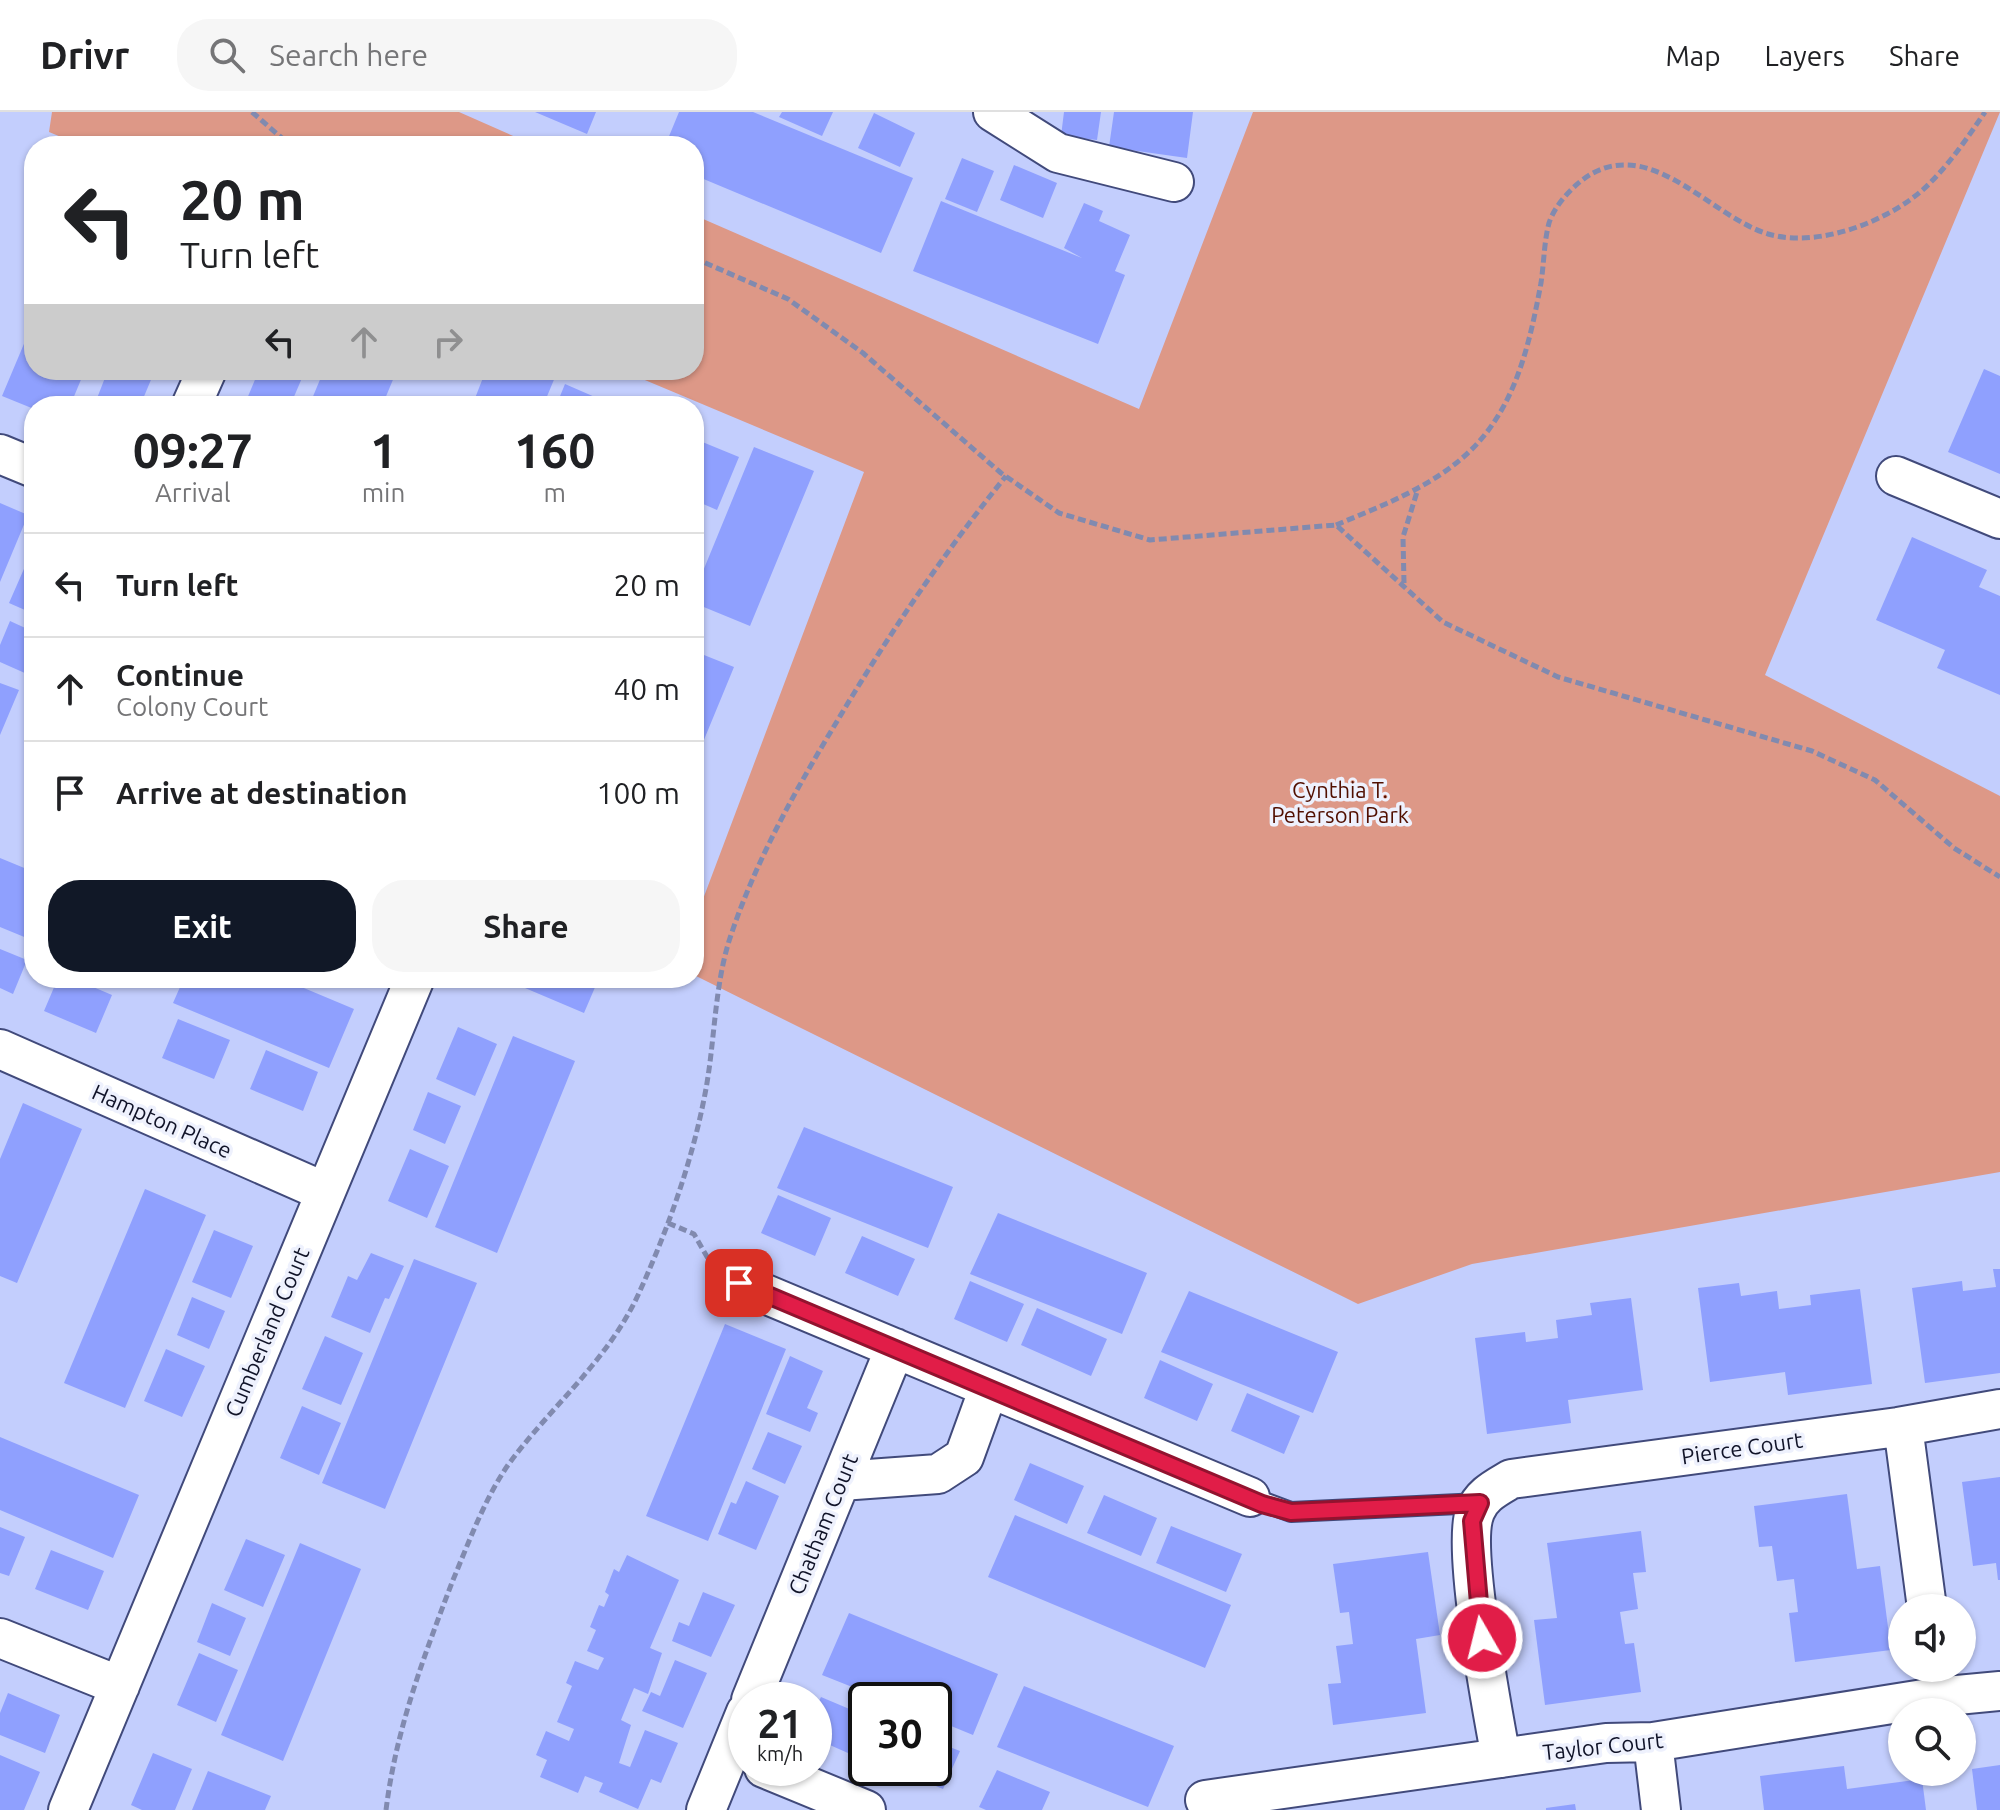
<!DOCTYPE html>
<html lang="en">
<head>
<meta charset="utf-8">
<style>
  body { margin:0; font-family:Ubuntu,sans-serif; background:#f6f6f6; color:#202124; height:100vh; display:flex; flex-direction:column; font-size:30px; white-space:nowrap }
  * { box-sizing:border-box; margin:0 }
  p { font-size:26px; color:#757577 }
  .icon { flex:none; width:44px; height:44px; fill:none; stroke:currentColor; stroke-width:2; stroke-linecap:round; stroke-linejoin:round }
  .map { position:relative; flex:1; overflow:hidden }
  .sheet { position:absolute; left:24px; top:284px; width:680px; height:592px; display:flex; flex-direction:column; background:#fff; border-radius:32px; box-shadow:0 2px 6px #0004 }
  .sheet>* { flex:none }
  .top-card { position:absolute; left:24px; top:24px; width:680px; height:244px; border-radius:32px; box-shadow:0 2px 6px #0004; background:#fff; color:#202124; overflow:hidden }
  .buttons { position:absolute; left:1888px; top:1482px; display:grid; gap:16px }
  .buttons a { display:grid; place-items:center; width:88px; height:88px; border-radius:50%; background:#fff; box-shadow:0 2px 6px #0004; font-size:40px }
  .speed { position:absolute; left:728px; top:1570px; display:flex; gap:16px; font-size:40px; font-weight:700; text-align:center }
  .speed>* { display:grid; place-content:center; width:104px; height:104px; border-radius:50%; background:#fff; box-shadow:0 2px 6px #0004; line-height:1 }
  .speed small { font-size:20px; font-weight:400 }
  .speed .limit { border:4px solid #111; border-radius:12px; background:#fff; color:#111 }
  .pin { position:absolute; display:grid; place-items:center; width:68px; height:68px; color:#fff; margin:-34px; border-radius:16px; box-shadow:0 4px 12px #0006 }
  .me { position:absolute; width:88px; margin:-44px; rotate:352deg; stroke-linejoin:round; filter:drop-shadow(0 0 6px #0008) }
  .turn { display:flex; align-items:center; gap:28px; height:168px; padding:0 24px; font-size:36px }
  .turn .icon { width:104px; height:104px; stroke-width:2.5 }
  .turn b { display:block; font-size:56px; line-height:68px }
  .lanes { display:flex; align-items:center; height:76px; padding:0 24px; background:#0003; justify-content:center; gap:40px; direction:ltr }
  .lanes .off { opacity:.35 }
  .eta { display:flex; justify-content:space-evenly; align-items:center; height:136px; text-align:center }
  .eta b { font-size:48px; font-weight:700; line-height:56px }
  .button { display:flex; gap:16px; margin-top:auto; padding:16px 24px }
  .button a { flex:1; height:92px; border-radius:32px; background:#111827; color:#fff; font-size:32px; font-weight:700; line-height:92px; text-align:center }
  .button a+a { background:#f6f6f6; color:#202124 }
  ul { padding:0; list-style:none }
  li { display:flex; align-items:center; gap:24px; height:104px; padding:0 24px; border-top:2px solid #e0e0e0 }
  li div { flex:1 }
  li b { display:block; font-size:30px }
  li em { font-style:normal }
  header { display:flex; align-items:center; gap:48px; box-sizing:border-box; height:112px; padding:0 40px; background:#fff; border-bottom:2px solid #e0e0e0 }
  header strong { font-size:38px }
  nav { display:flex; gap:44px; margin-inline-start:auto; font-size:28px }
  .search { width:560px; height:72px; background:#f6f6f6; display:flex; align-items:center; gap:20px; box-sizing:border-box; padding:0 28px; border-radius:32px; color:#757577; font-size:30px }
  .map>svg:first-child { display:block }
</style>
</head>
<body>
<header>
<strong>Drivr</strong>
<div class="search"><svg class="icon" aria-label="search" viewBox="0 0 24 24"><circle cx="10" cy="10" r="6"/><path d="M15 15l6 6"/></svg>Search here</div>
<nav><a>Map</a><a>Layers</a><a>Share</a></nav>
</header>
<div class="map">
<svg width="2000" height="1698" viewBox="0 0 2000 1698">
  <rect width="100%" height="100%" fill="#c3cefd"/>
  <path fill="#dd9887" d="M52 0H459L536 34H83L49 20Z
    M1253 0H2000L1765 563 2000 684V1060L1472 1152 1358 1192 694 863V811L864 360 621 258H694V103L1139 297Z"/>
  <path fill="#8fa0fe" d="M535 0H596L587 22Z
    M679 0H753L913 66 881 141 694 63V34H665Z
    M782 0H833L822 24 779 5Z
    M1064 0H1101L1097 28 1061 24Z
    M1114 0H1193L1187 46 1109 35Z
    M874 1 915 21 900 55 858 36Z
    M962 46 994 59 977 100 945 87Z
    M1014 53 1057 71 1043 106 1000 88Z
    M941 89 1082 146 1064 136 1084 91 1103 99 1099 109 1130 123 1115 159 1125 163 1098 232 913 159Z
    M34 208V258H85L70 294H34V297L2 284Z
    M1984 257 2000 264V362L1948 340Z
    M108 258H139L153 263 140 294H94Z
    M259 258H283L302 266 290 294H244Z
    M324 258H397L382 294H309Z
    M486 258H558L543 294H472Z
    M565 272 604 289 602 294H556Z
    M700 329 739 345 717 398 694 388V343Z
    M754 335 814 359 750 514 694 491V481Z
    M0 391 28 403 0 470Z
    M1912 425 1987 458 1979 475 2000 484V583L1937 556 1945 538 1876 508Z
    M34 434V502L9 491Z
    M10 509 34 520V545L27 562 0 550V533Z
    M694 539 734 555 694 652Z
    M0 571 19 578 0 623Z
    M0 746 34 760V829L0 815Z
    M0 837 27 848 13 882 0 876Z
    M58 866H72L112 883 96 921 44 899Z
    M184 866H280L354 897 329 956 173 891Z
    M529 866H599L584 901 525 876Z
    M178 907 230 928 214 967 162 946Z
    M458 915 497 932 475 984 436 967Z
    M513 924 575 949 497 1141 435 1115Z
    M266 938 318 960 303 999 250 977Z
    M428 980 461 994 445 1032 413 1018Z
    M23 991 82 1017 17 1171 0 1164V1047Z
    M804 1015 953 1075 928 1136 777 1076Z
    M410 1037 449 1054 427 1106 388 1089Z
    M145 1077 206 1103 125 1296 64 1271Z
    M778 1083 831 1106 815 1144 761 1121Z
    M998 1101 1147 1161 1122 1222 970 1162Z
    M214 1118 253 1134 231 1186 192 1170Z
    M862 1124 915 1147 898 1184 845 1161Z
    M371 1141 404 1154 389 1187 385 1186 370 1221 331 1205 348 1164 357 1168Z
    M414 1147 477 1171 385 1397 322 1371Z
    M1993 1157H2000V1261L1925 1271 1912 1176 1962 1169 1963 1179 1996 1175Z
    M970 1169 1024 1192 1007 1230 954 1207Z
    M1739 1171 1741 1184 1777 1179 1779 1197 1811 1193 1810 1183 1860 1177 1872 1272 1788 1283 1785 1260 1710 1270 1698 1176Z
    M1189 1179 1338 1240 1313 1301 1161 1240Z
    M192 1185 225 1199 209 1237 177 1223Z
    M1631 1186 1643 1278 1568 1288 1571 1311 1487 1322 1475 1226 1525 1220 1526 1230 1558 1226 1556 1208 1592 1203 1590 1191Z
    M1037 1196 1107 1227 1091 1264 1021 1233Z
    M725 1212 786 1237 708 1429 646 1404Z
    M325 1224 363 1241 341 1293 302 1277Z
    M166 1237 205 1254 182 1305 144 1289Z
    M790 1244 823 1259 807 1296 818 1301 810 1320 766 1302Z
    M1160 1248 1213 1272 1197 1309 1144 1286Z
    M1247 1281 1300 1304 1284 1342 1231 1319Z
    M302 1294 341 1311 319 1363 280 1346Z
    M768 1320 802 1334 785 1372 752 1357Z
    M0 1325 139 1383 113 1446 0 1398Z
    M1030 1351 1084 1374 1067 1412 1014 1388Z
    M2000 1365V1468H1998L1996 1451 1973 1454 1962 1370Z
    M746 1369 779 1384 756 1438 718 1422 731 1390 736 1392Z
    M1847 1382 1857 1457 1880 1454 1891 1538 1795 1550 1789 1501 1798 1500 1794 1467 1777 1469 1772 1434 1759 1435 1754 1394Z
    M1104 1383 1157 1406 1141 1444 1087 1421Z
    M1015 1403 1231 1493 1205 1556 988 1465Z
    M1171 1414 1242 1442 1226 1480 1156 1451Z
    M0 1415 25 1425 9 1464 0 1461Z
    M1641 1419 1646 1460 1633 1461 1638 1497 1620 1500 1625 1532 1634 1531 1641 1580 1545 1593 1534 1508 1557 1506 1547 1431Z
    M246 1427 285 1443 263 1495 224 1478Z
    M300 1431 361 1457 283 1649 221 1623Z
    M51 1438 104 1459 88 1498 35 1477Z
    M1428 1440 1440 1523 1416 1527 1426 1601 1333 1613 1328 1572 1341 1571 1336 1534 1353 1532 1349 1500 1340 1501 1333 1452Z
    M627 1443 679 1468 650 1536 662 1541 648 1582 634 1576 621 1608 631 1613 619 1651 630 1655 645 1618 678 1631 661 1671 651 1667 638 1697 599 1680 603 1671 585 1664 578 1681 540 1665 547 1648 536 1643 546 1619 569 1629 574 1617 557 1610 572 1574 566 1571 575 1549 598 1558 604 1546 587 1539 596 1518 590 1515 599 1493 604 1495 609 1483 605 1480 614 1457 619 1460Z
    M703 1480 735 1493 711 1545 672 1529 679 1510 689 1514Z
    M212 1491 246 1506 230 1544 197 1530Z
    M849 1501 998 1562 973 1623 934 1607V1588H885L822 1563Z
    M199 1541 238 1558 216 1610 177 1593Z
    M675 1548 707 1561 683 1616 642 1599 651 1580 660 1584Z
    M1024 1574 1174 1634 1148 1695 997 1635Z
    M8 1581 60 1603 45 1641 0 1623V1601Z
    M821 1585 866 1604V1625L857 1645 814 1626V1599Z
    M934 1629 960 1639 943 1677 893 1656H934Z
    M153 1641 192 1657 175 1698H142L131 1693Z
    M0 1643 40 1660 24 1698H0Z
    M2000 1653V1698H1977L1972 1657Z
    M1844 1654 1847 1677 1922 1667 1926 1698H1764L1760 1664Z
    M997 1658 1050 1680 1042 1698H986L979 1695Z
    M208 1659 271 1684 265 1698H192Z
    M1575 1692 1576 1698H1546V1696Z"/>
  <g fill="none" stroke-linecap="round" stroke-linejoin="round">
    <g stroke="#414a7b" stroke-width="22">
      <path id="service" d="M1250 1385 1291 1400 1480 1391"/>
    </g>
    <g stroke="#414a7b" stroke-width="42">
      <path id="minor" d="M993 0 1058 41 1174 70
        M191 294 207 258
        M0 342 34 356
        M1896 364 2000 407
        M0 937 325 1080
        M739 1171 1250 1385
        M1903 1314 1927 1496
        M841 1369 938 1362 964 1345 989 1276
        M0 1526 120 1574
        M751 1588 895 1236
        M1653 1630 1661 1698
        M1501 1646C1493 1602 1461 1434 1475 1400 1481 1383 1496 1376 1511 1367L1898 1315 2000 1297
        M764 1656 866 1698
        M1205 1688 1606 1631 1653 1630 1936 1585 2000 1579
        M68 1698 415 866
        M706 1698 746 1600"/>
    </g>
    <path stroke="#818aaf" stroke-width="5" stroke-dasharray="8 4" stroke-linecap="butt" d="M252 0 291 34
      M694 146 788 187 863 241 1001 361 1059 401 1150 428 1336 413 1443 510 1558 565 1812 639 1875 668 1954 736 2000 765
      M1336 413C1393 389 1456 366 1492 313 1521 272 1532 219 1541 171 1544 151 1544 130 1549 111 1555 92 1576 70 1593 61 1655 28 1712 105 1768 122 1819 137 1893 108 1929 72 1951 50 1968 25 1985 0
      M1404 471 1403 425 1417 380
      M668 1111 694 1122 710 1150
      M386 1698C396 1617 424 1544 453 1468 469 1430 484 1388 508 1353 551 1294 608 1249 639 1181 668 1117 692 1050 705 982 715 931 714 875 730 826 755 750 795 679 836 611 887 525 943 442 1006 364"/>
    <use href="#service" stroke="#fff" stroke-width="18"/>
    <use href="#minor" stroke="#fff" stroke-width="38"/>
  </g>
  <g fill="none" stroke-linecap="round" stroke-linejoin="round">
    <g stroke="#92132f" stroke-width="20">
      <path id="route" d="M739 1171 1262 1392 1291 1400 1480 1391 1472 1409 1482 1526"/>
    </g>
    <use href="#route" stroke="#e11d48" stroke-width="14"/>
  </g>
  <g text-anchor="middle" stroke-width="7" stroke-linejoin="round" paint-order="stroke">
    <g font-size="22" fill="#510f00" stroke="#eef1fd">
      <text x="1340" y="686">Cynthia T.<tspan x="1340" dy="25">Peterson Park</tspan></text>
    </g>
    <g font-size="22" fill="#101328" stroke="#eef1fd">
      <text transform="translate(162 1009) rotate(24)" y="8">Hampton Place</text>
      <text transform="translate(267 1220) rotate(-67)" y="8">Cumberland Court</text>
      <text transform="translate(1742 1336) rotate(-8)" y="8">Pierce Court</text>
      <text transform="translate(823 1412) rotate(-68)" y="8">Chatham Court</text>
      <text transform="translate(1603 1634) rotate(-6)" y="8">Taylor Court</text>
    </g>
  </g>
</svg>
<div class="buttons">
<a><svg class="icon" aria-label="sound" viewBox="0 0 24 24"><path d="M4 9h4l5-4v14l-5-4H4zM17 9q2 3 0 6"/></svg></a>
<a><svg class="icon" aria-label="search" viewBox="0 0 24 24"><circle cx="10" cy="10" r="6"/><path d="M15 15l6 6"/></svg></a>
</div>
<div class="speed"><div>21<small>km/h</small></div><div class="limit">30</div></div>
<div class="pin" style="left:739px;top:1171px;background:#d93025"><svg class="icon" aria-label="arrive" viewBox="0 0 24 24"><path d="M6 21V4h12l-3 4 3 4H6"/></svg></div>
<svg class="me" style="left:1482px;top:1526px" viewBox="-20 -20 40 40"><circle r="17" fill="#e11d48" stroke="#fff" stroke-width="3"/><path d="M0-11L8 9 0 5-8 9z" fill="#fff"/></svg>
<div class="top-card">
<div class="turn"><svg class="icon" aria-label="left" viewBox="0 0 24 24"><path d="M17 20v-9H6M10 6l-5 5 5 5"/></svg><div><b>20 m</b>Turn left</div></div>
<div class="lanes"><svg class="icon" aria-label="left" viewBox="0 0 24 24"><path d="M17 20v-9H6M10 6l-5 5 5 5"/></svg><svg class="icon off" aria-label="ahead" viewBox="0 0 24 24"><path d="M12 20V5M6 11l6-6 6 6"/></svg><svg class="icon off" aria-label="right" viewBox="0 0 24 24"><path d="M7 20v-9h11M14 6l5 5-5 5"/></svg></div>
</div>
<section class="sheet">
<div class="eta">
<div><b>09:27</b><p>Arrival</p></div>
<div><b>1</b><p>min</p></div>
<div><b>160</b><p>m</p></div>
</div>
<ul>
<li><svg class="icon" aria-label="left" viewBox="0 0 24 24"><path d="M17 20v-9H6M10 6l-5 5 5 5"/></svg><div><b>Turn left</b></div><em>20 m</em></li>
<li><svg class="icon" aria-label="ahead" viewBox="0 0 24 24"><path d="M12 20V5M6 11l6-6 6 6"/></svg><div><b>Continue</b><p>Colony Court</p></div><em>40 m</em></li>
<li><svg class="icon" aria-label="arrive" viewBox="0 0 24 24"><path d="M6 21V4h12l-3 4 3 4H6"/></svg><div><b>Arrive at destination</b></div><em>100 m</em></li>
</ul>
<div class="button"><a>Exit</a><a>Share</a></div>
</section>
</div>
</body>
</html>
